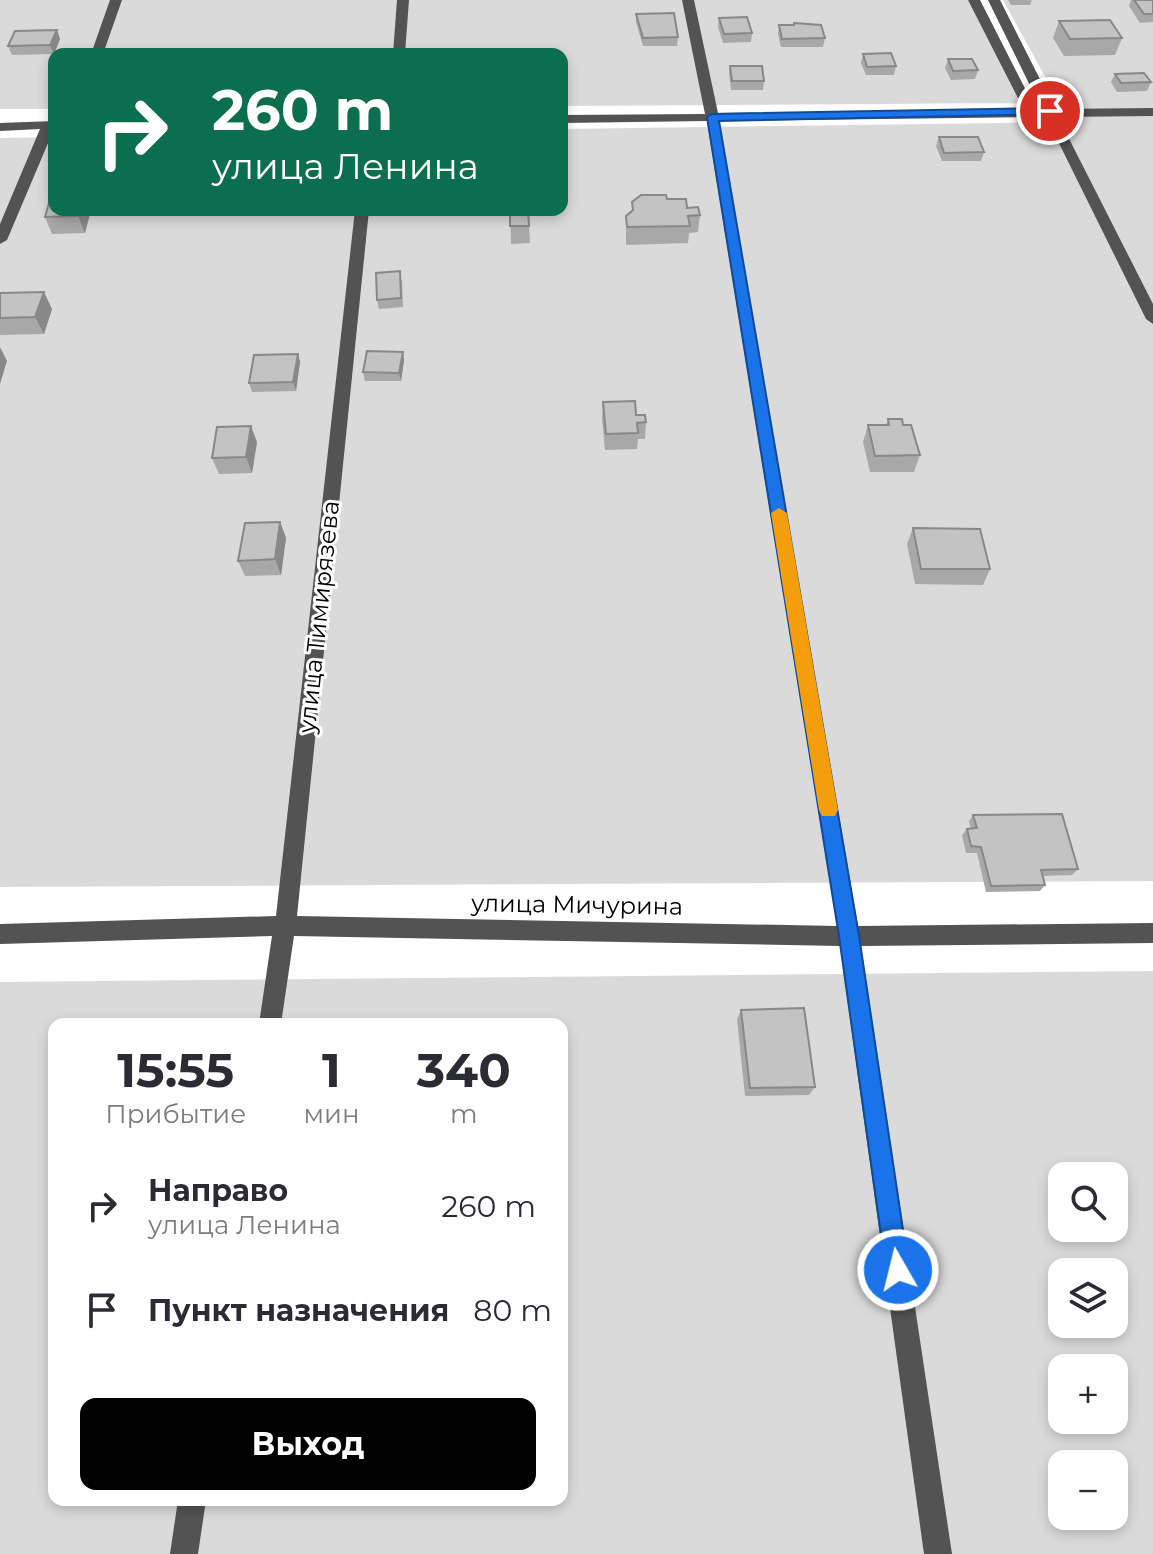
<!DOCTYPE html>
<html lang="ru">
<head>
<meta charset="utf-8">
<style>
  body { margin:0; font-family:Montserrat,sans-serif; background:#f2f2f3; color:#2b2b33; height:100vh; display:flex; flex-direction:column; font-size:30px; white-space:nowrap }
  * { box-sizing:border-box; margin:0 }
  p { font-size:26px; color:#7c7c81 }
  .icon { flex:none; width:44px; height:44px; fill:none; stroke:currentColor; stroke-width:2; stroke-linecap:round; stroke-linejoin:round }
  .map { position:relative; flex:1; overflow:hidden }
  .side { position:absolute; left:48px; top:1018px; width:520px; height:488px; display:flex; flex-direction:column; background:#fff; border-radius:16px; box-shadow:0 4px 12px #0003 }
  .side>* { flex:none }
  .top-card { position:absolute; left:48px; top:48px; width:520px; height:168px; border-radius:16px; box-shadow:0 4px 12px #0003; background:#0b6e4f; color:#fff; overflow:hidden }
  .controls { position:absolute; left:1048px; top:1162px; display:grid; gap:16px }
  .controls a { display:grid; place-items:center; width:80px; height:80px; border-radius:16px; background:#fff; box-shadow:0 4px 12px #0003; font-size:40px }
  .pin { position:absolute; display:grid; place-items:center; width:68px; height:68px; color:#fff; margin:-34px; border:4px solid #fff; border-radius:50%; box-shadow:0 2px 8px #0007 }
  .me { position:absolute; width:88px; margin:-44px; rotate:352deg; stroke-linejoin:round; filter:drop-shadow(0 0 6px #0008) }
  .turn { display:flex; align-items:center; gap:28px; height:168px; padding:0 32px; font-size:36px }
  .turn .icon { width:104px; height:104px; stroke-width:2.5 }
  .turn b { display:block; font-size:56px; line-height:68px }
  .eta { display:flex; justify-content:space-evenly; align-items:center; height:136px; text-align:center }
  .eta b { font-size:48px; font-weight:700; line-height:56px }
  .button { display:flex; gap:16px; margin-top:auto; padding:16px 32px }
  .button a { flex:1; height:92px; border-radius:16px; background:#000; color:#fff; font-size:32px; font-weight:700; line-height:92px; text-align:center }
  ul { padding:0; list-style:none }
  li { display:flex; align-items:center; gap:24px; height:104px; padding:0 32px }
  li div { flex:1 }
  li b { display:block; font-size:30px }
  li em { font-style:normal }
  .map>svg:first-child { display:block }
</style>
</head>
<body>
<div class="map">
<svg width="1153" height="1554" viewBox="0 0 1153 1554">
  <rect width="100%" height="100%" fill="#fff"/>
  <path fill="#dadada" fill-rule="evenodd" d="M0 0H969L1020 103 562 106V54H54V109H0Z
    M1003 0H1153V881L0 887V138L54 137V210H562V129L1070 122Z
    M1153 971V1554H0V982ZM54 1024H562V1500H54ZM1062 1176H1114V1228H1062ZM1062 1272H1114V1324H1062ZM1062 1368H1114V1420H1062ZM1062 1464H1114V1516H1062Z"/>
  <g fill="none" stroke-linecap="round" stroke-linejoin="round">
    <path fill="#535353" fill-rule="evenodd" d="M110 0H122L103 54H91Z
      M397 0H409L405 54H393Z
      M682 0H694L718 113 1024 110 968 0H980L1036 110H1042L988 0H1000L1055 109 1153 108V116L1058 117 1153 304V324L1146 319 1046 117 719 121 858 926 1153 923V943L861 946 952 1554H924L840 946 294 936 281 1024H259L272 936 0 944V924L276 916 355 210H369L297 916 837 926 707 121 562 123V115L705 114Z
      M54 121V129L7 240 0 244V224L40 129 0 131V123Z
      M178 1500H206L198 1554H170Z"/>
  </g>
  <path fill="#a8a8a8" d="M1008 0H1032L1030 5H1011Z
    M1131 0H1153V22L1140 23 1129 6Z
    M636 14 678 37 677 46H643L636 22Z
    M719 18 752 33 751 42 723 43 718 27Z
    M1059 21 1122 38 1115 55 1064 56 1053 38Z
    M794 23 825 38 823 47H781L778 34 779 25H793Z
    M57 30 60 39 54 54 12 55 8 46Z
    M863 54 896 66 894 75H866L861 63Z
    M948 59 978 70 975 79 951 80 945 68Z
    M730 66 764 81 763 90H731L729 74Z
    M1115 74 1151 82 1147 91 1117 92 1111 82Z
    M939 137 984 152 981 161H942L936 146Z
    M667 199 687 208 700 215 698 232 689 233 688 243 626 245V216L632 211V202Z
    M54 210H91L85 233 52 234 45 217Z
    M510 210 529 226 530 243 511 244Z
    M402 280 403 307 379 309 377 300Z
    M0 293 52 309 44 334 0 335Z
    M403 352 404 360 401 381H365L363 372Z
    M298 354 300 362 296 391 252 392 249 383Z
    M603 402 636 415 646 422 645 439H638L637 449 605 450 602 419Z
    M888 419 903 425 920 455 914 472H870L863 442 868 425H886Z
    M257 442 252 473 219 474 212 458Z
    M280 522 286 538 281 575 245 576 238 561Z
    M913 528 990 569 983 585 915 584 907 544Z
    M973 815 1078 869 1072 875 1042 876 1045 885 1040 891 986 892 977 853H966L962 835 967 829H971L969 821Z
    M741 1010 815 1087 809 1095 745 1096 737 1019Z"/>
  <path fill="#888" d="M57 30 60 39 54 54 50 45Z
    M79 210H91L85 233 78 216Z
    M44 292 52 309 44 334 35 317Z
    M0 347 7 361 0 384Z
    M403 352 404 360 401 381 399 373Z
    M298 354 300 362 296 391 293 382Z
    M251 426 257 442 252 473 246 457Z
    M280 522 286 538 281 575 275 559Z"/>
  <path fill="#c3c3c3" stroke="#888" stroke-width="2" d="M1134 0H1153V14H1144Z
    M674 13 678 37 643 38 636 14Z
    M747 17 752 33 724 34 719 18Z
    M1110 20 1122 38 1070 39 1059 21Z
    M794 23 821 25 825 38 782 39 779 25H794Z
    M57 30 50 45 8 46 15 31Z
    M129 50 184 51 183 54H127Z
    M891 53 896 66 867 67 863 54Z
    M948 59H972L978 70 953 71Z
    M730 66H762L764 81H732Z
    M1144 73 1151 82 1121 83 1115 74Z
    M939 137H978L984 152 944 153Z
    M53 189 54 210H79L78 216 45 217Z
    M641 195H666L667 199H686L687 208 698 207 700 215 688 216 690 226 627 227 626 216 633 210 632 202Z
    M510 210H528L529 226H510Z
    M400 271 401 298 377 300 376 273Z
    M44 292 35 317 0 318V293Z
    M367 351 403 352 399 373 363 372Z
    M298 354 293 382 249 383 254 355Z
    M635 401 636 415H645L646 422 637 423 638 433 606 434 603 402Z
    M888 419H902L903 425H911L920 455 875 456 868 425H889Z
    M251 426 246 457 212 458 217 427Z
    M280 522 275 559 238 561 245 523Z
    M913 528 980 529 990 569H921Z
    M1062 814 1078 869 1041 870 1045 885 991 886 981 847 971 846 967 829 977 828 973 815Z
    M804 1008 815 1087 750 1088 741 1010Z"/>
  <path fill="#1a73e8" stroke="#114b97" stroke-width="2" d="M1050 108 1054 109V114L719 121 859 936 909 1270 906 1279 898 1282 889 1279 886 1270 839 936 707 117 712 114Z"/>
  <path fill="#f59e0b" d="M779 508 787 513 838 810 835 816H822L819 810 771 513Z"/>
  <g text-anchor="middle" stroke-width="6" stroke-linejoin="round" paint-order="stroke">
    <g font-size="24" fill="#000" stroke="#fff">
      <text transform="translate(319 617) rotate(-84)" y="8">улица Тимирязева</text>
      <text transform="translate(577 905) rotate(1)" y="8">улица Мичурина</text>
    </g>
  </g>
</svg>
<div class="controls">
<a><svg class="icon" aria-label="search" viewBox="0 0 24 24"><circle cx="10" cy="10" r="6"/><path d="M15 15l6 6"/></svg></a>
<a><svg class="icon" aria-label="layers" viewBox="0 0 24 24"><path d="M12 4l9 5-9 5-9-5zM3 14l9 5 9-5"/></svg></a>
<a>+</a>
<a>−</a>
</div>
<div class="pin" style="left:1050px;top:111px;background:#d93025"><svg class="icon" aria-label="arrive" viewBox="0 0 24 24"><path d="M6 21V4h12l-3 4 3 4H6"/></svg></div>
<svg class="me" style="left:898px;top:1270px" viewBox="-20 -20 40 40"><circle r="17" fill="#1a73e8" stroke="#fff" stroke-width="3"/><path d="M0-11L8 9 0 5-8 9z" fill="#fff"/></svg>
<div class="top-card">
<div class="turn"><svg class="icon" aria-label="right" viewBox="0 0 24 24"><path d="M7 20v-9h11M14 6l5 5-5 5"/></svg><div><b>260 m</b>улица Ленина</div></div>
</div>
<section class="side">
<div class="eta">
<div><b>15:55</b><p>Прибытие</p></div>
<div><b>1</b><p>мин</p></div>
<div><b>340</b><p>m</p></div>
</div>
<ul>
<li><svg class="icon" aria-label="right" viewBox="0 0 24 24"><path d="M7 20v-9h11M14 6l5 5-5 5"/></svg><div><b>Направо</b><p>улица Ленина</p></div><em>260 m</em></li>
<li><svg class="icon" aria-label="arrive" viewBox="0 0 24 24"><path d="M6 21V4h12l-3 4 3 4H6"/></svg><div><b>Пункт назначения</b></div><em>80 m</em></li>
</ul>
<div class="button"><a>Выход</a></div>
</section>
</div>
</body>
</html>
